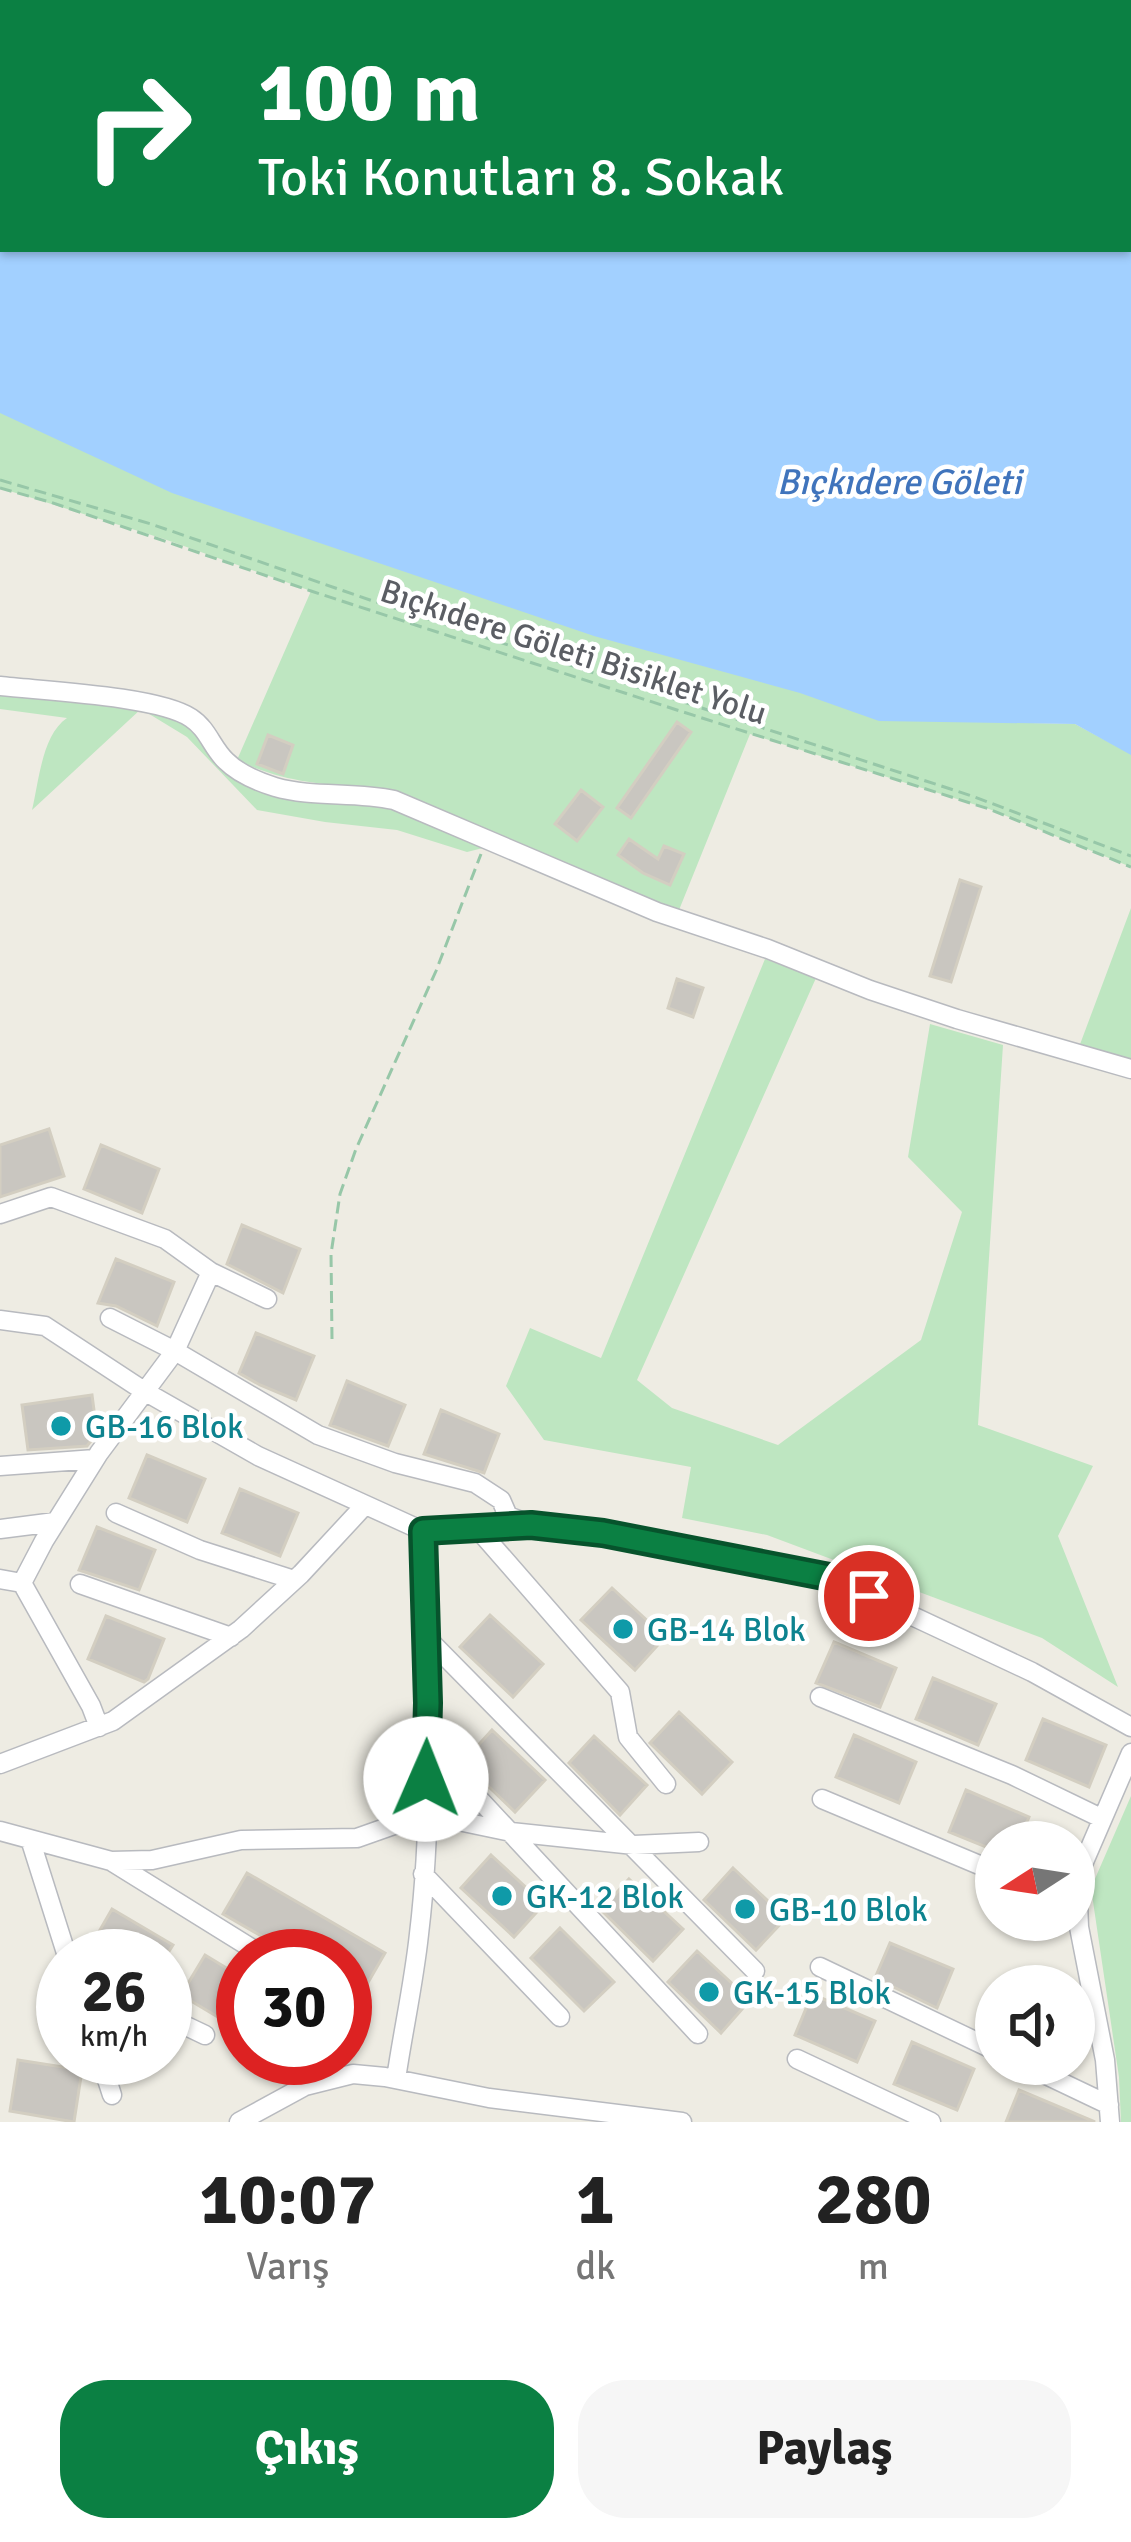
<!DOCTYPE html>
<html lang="tr">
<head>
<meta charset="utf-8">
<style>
  body { margin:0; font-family:Signika,sans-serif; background:#f6f6f6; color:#222; height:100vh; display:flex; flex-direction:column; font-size:45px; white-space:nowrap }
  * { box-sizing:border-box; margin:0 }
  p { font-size:39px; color:#767676 }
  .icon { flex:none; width:66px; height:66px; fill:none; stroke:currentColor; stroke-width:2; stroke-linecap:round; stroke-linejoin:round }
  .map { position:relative; height:2122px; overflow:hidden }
  .sheet { display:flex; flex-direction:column; background:#fff; flex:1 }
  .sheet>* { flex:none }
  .guide { position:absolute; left:0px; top:0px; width:1131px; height:252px; box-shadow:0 3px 9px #0004; background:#0b8043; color:#fff; overflow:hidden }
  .needle { width:78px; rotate:258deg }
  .fabs { position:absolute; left:975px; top:1821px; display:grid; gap:24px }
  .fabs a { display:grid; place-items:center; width:120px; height:120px; border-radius:50%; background:#fff; box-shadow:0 3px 9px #0004; font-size:60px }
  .speed { position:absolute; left:36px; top:1929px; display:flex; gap:24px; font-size:60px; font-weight:700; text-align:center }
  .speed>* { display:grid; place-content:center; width:156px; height:156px; border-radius:50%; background:#fff; box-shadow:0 3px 9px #0004; line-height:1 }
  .speed small { font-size:30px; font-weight:400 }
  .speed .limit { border:18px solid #d22; background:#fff; color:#111 }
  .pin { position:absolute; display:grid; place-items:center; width:102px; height:102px; color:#fff; margin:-51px; border:6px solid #fff; border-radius:50%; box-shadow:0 3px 12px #0007 }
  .me { position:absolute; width:132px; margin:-66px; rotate:1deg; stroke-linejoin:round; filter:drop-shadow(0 0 9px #0008) }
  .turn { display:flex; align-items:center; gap:42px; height:252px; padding:0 60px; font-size:54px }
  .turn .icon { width:156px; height:156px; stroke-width:2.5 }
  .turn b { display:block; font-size:84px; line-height:102px }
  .eta { display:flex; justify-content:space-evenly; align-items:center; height:204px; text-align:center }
  .eta b { font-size:72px; font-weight:700; line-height:84px }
  .primary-button { display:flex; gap:24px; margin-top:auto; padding:24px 60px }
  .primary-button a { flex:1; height:138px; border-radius:48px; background:#0b8043; color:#fff; font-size:48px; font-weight:700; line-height:138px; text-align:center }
  .primary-button a+a { background:#f6f6f6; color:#222 }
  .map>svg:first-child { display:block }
</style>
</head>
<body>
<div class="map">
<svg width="1131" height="2122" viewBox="0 0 1131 2122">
  <rect width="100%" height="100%" fill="#eeece3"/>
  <path fill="#bee6c1" d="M0 0H1131L1128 34V3H3V249L1030 723 1075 724 1131 754V867L989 809 750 734 679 910 365 788C318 784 280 781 237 760L311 591 164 539 0 488Z
    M0 693 148 709 171 715 188 727 228 770 391 807 483 848 467 852 397 830 325 822 257 810 187 737 141 709 32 810C39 781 42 735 67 718L0 709Z
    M1131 908V1061L1079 1047Z
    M765 959 816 978 637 1380 672 1408 778 1445 921 1340 962 1212 908 1157 930 1024 1003 1045 978 1425 1093 1466 1058 1536 1118 1687 1042 1638 767 1535 682 1518 691 1467 544 1440 506 1386 530 1328 601 1358Z
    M1131 1796V2122H1121L1119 2077 1091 1888Z"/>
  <path fill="#a2d0ff" d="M0 0H1068L1081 3H3V249H1128V15H1131V755L1075 724 879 721 800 693 594 636 172 493 0 413Z"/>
  <path fill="#c9c6c0" stroke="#d3cec1" stroke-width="3" d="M677 722 691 732 631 818 617 808Z
    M268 735 293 745 283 774 257 764Z
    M581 790 603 807 577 841 555 824Z
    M629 839 658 859 664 846 684 854 670 885 643 873 618 855Z
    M960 880 981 887 951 982 930 976Z
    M677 979 703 988 693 1017 668 1008Z
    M49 1129 64 1176 0 1197V1145Z
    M101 1145 159 1169 142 1213 84 1189Z
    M242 1225 300 1249 283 1293 227 1264Z
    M116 1259 174 1282 157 1326 116 1306 98 1303Z
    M256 1333 314 1356 296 1400 260 1385 239 1373Z
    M347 1381 405 1405 388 1446 330 1425Z
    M92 1395 97 1433 87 1446 28 1450 22 1405Z
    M441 1410 499 1434 484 1473 424 1454Z
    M147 1455 205 1479 187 1522 129 1498Z
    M240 1489 298 1513 280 1556 222 1533Z
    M97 1527 155 1550 139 1590 79 1570Z
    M612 1588 665 1637 635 1670 581 1620Z
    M490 1615 543 1664 513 1697 460 1647Z
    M106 1616 164 1639 148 1679 144 1682 88 1659Z
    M834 1642 896 1668 880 1707 816 1683Z
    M933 1678 996 1704 978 1745 916 1719Z
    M679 1712 732 1762 702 1794 650 1743Z
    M1043 1719 1106 1745 1089 1787 1026 1760Z
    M492 1730 545 1780 515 1812 463 1762Z
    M854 1735 916 1762 899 1803 836 1777Z
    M594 1736 647 1785 620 1815 569 1763Z
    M966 1790 1029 1817 1019 1842H996V1851L949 1832Z
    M491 1855 544 1904 514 1937 461 1888Z
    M733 1868 786 1918 756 1950 704 1900Z
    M247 1873 385 1953 362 1993 345 1983V1956H296L223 1914Z
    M629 1879 683 1929 653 1961 601 1910Z
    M112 1909 173 1945 166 1956H100L89 1949Z
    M560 1928 614 1982 584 2011 531 1958Z
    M890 1943 953 1969 937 2008 875 1978Z
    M697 1951 750 2000 721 2033 668 1982Z
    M205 1955 243 1978V2032L181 1995Z
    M812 1994 875 2021 857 2062 795 2035Z
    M912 2042 974 2069 957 2110 894 2084Z
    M18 2060 82 2070 74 2122 10 2111Z
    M1019 2090 1095 2122H1006Z"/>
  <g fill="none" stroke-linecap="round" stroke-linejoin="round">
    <g stroke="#b8babf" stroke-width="21">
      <path id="minor" d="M0 686C44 691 158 696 191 718 208 729 212 748 226 761 238 773 259 782 275 787 313 798 355 791 394 800L657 912 768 949 870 990 957 1019 1131 1069
        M0 1214 51 1197 165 1239 211 1272 267 1299
        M110 1318 175 1351 318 1435 395 1463 475 1483 501 1500 508 1516 527 1523
        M0 1320 45 1326 144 1391 258 1456 423 1531 531 1525 603 1533 829 1577 1032 1672 1131 1727
        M0 1466 95 1459
        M116 1513 200 1550 294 1580
        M477 1528 620 1692 628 1737 666 1784
        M0 1529 55 1522
        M0 1579 22 1583 91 1706 99 1727
        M22 1583 44 1541 99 1453 175 1351 211 1272
        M80 1584 231 1637
        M426 1637 755 1971
        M820 1697 1012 1775 1101 1818
        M427 1743 698 2034
        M0 1764 113 1721 241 1629 301 1574 365 1505
        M822 1799 996 1872
        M0 1831 111 1861 152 1860 241 1840 357 1838 425 1814 511 1832 634 1845 699 1842
        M30 1839 67 1956
        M111 1861 264 1956
        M423 1874 560 2017
        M820 1967 996 2051
        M165 2016 205 2035
        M100 2058 112 2095
        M797 2059 931 2122
        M1023 2064 1109 2105
        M396 2079C403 2031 414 1982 419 1934 435 1801 427 1664 423 1531
        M239 2122 305 2086 353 2074 385 2077 489 2098 682 2122
        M1110 2122 1105 2060 1079 1927 1077 1878 1131 1753"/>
    </g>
    <path stroke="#97c7a8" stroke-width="3" stroke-dasharray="12 6" stroke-linecap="butt" d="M0 480 151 524 370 600 972 796 1131 856
      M0 488 50 502 311 591 680 711 989 809 1131 867
      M332 1339 331 1254 340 1194 356 1149 436 971 481 854"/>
    <use href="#minor" stroke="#fff" stroke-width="18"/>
  </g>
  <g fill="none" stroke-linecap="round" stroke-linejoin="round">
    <g stroke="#07532c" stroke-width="30">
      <path id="route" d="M426 1779 428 1703 423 1531 531 1525 603 1533 829 1577 869 1596"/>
    </g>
    <use href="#route" stroke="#0b8043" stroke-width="21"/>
  </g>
  <g fill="#0f9aa8" stroke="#fff" stroke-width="4.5">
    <circle cx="61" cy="1426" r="12"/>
    <circle cx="623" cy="1629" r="12"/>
    <circle cx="502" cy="1896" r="12"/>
    <circle cx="745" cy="1909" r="12"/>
    <circle cx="709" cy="1992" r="12"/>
  </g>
  <g text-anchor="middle" stroke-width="9" stroke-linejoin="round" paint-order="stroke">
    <g font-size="33" fill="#5b5e64" stroke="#fff">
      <text transform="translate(574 651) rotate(18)" y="12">Bıçkıdere Göleti Bisiklet Yolu</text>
    </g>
    <g font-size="33" fill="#0d838f" stroke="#fff" text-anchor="start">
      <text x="85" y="1438">GB-16 Blok</text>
      <text x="647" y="1641">GB-14 Blok</text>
      <text x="526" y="1908">GK-12 Blok</text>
      <text x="769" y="1921">GB-10 Blok</text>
      <text x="733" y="2004">GK-15 Blok</text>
    </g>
    <g font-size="36" font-style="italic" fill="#4074bc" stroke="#fff">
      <text x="899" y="494">Bıçkıdere Göleti</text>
    </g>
  </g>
</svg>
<div class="fabs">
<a><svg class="needle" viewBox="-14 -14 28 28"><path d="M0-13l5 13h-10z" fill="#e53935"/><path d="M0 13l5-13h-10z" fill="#767676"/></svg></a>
<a><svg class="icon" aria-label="sound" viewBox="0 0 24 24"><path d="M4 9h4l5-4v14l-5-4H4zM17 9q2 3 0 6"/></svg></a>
</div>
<div class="speed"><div>26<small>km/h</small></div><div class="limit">30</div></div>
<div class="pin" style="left:869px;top:1596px;background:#d93025"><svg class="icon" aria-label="arrive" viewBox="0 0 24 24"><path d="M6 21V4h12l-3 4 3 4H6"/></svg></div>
<svg class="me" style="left:426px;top:1779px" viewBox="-20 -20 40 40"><circle r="19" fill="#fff"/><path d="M0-13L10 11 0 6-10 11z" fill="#0b8043"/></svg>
<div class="guide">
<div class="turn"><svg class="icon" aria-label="right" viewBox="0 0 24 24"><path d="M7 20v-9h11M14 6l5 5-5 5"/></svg><div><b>100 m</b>Toki Konutları 8. Sokak</div></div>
</div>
</div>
<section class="sheet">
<div class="eta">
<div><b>10:07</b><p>Varış</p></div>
<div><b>1</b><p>dk</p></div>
<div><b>280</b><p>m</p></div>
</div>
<div class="primary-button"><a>Çıkış</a><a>Paylaş</a></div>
</section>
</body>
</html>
